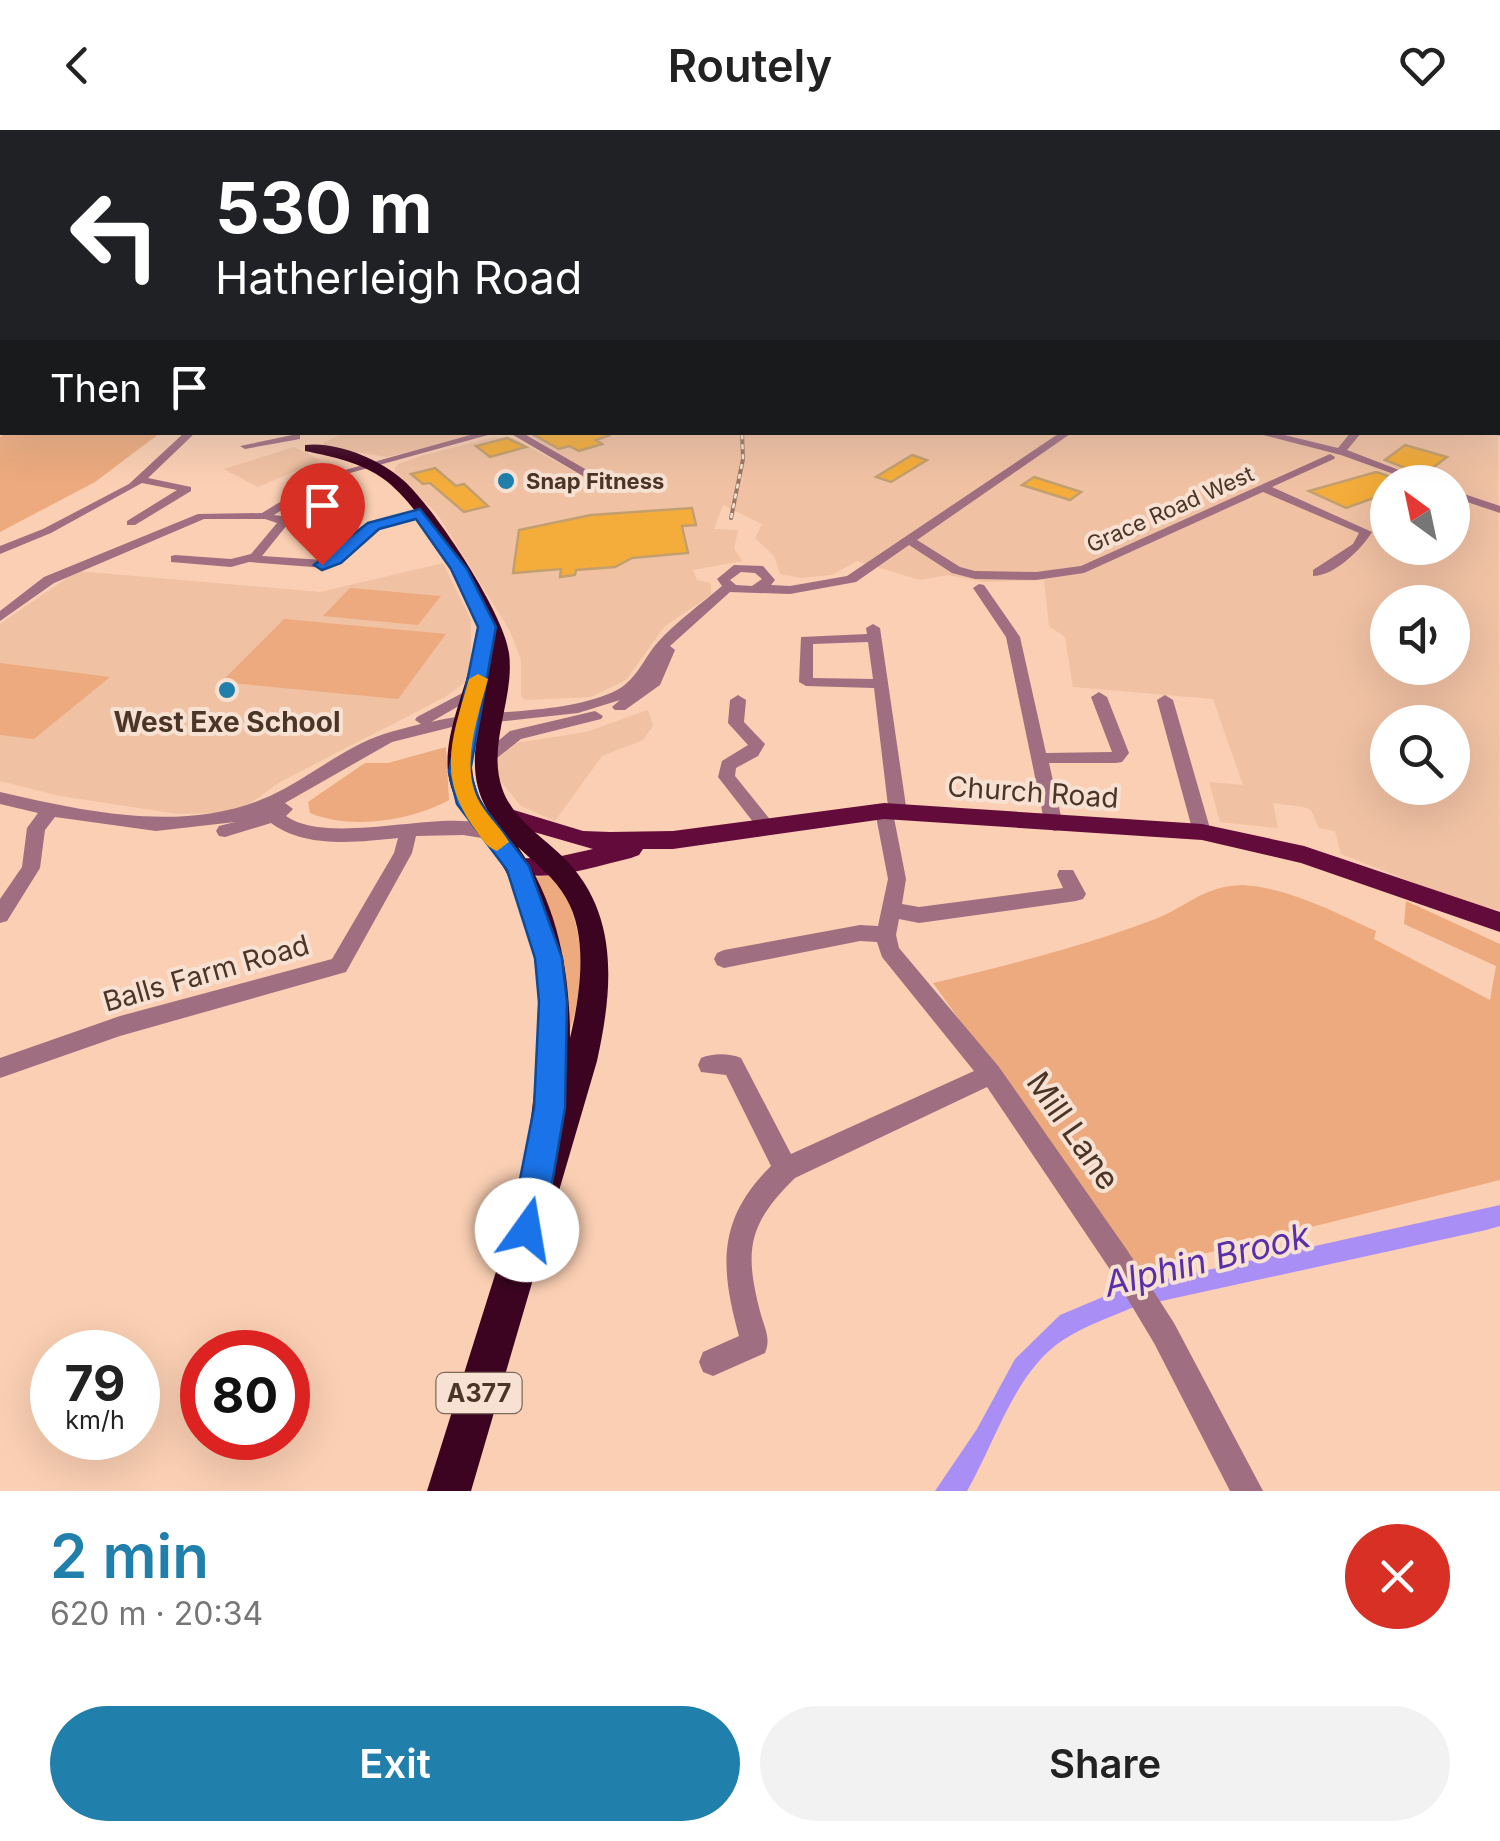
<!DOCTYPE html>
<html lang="en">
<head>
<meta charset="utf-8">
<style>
  body { margin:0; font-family:Inter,sans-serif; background:#f2f2f2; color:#222; height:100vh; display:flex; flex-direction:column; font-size:38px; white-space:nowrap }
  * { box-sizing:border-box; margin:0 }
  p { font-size:32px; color:#767676 }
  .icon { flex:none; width:55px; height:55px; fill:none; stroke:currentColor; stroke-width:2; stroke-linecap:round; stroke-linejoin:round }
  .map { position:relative; height:1361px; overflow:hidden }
  .side { display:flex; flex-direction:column; background:#fff; flex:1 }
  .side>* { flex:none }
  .top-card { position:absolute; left:0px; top:0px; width:1500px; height:305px; box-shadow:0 10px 40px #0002; background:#202124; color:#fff; overflow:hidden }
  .needle { width:65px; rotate:327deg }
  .controls { position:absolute; left:1370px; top:335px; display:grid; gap:20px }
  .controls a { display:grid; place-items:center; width:100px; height:100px; border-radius:50%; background:#fff; box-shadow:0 10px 40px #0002; font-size:50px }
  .speed { position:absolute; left:30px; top:1200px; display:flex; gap:20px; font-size:50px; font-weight:700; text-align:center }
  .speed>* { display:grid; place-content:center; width:130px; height:130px; border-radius:50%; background:#fff; box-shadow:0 10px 40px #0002; line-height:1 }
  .speed small { font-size:25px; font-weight:400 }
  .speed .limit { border:15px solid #d22; background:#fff; color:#111 }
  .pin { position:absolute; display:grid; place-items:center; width:85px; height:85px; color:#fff; margin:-102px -42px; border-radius:50% 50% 50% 0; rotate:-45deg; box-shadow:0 0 10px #0007 }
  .pin .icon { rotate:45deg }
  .me { position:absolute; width:110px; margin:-55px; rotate:13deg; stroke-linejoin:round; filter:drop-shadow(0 0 8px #0008) }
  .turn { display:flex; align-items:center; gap:35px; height:210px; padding:0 50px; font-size:45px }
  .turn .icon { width:130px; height:130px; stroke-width:2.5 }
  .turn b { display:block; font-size:70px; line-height:85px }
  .then { display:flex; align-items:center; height:95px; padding:0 50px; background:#0003; gap:20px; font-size:38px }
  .round { display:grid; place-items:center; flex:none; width:105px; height:105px; border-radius:52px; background:#f2f2f2 }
  .summary { display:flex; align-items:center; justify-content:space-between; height:170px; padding:0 50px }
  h1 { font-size:60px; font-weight:600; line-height:75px; color:#207fab }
  .button { display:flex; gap:20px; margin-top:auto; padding:20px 50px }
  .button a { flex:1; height:115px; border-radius:60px; background:#207fab; color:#fff; font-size:40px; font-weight:600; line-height:115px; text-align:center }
  .button a+a { background:#f2f2f2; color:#222 }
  header { display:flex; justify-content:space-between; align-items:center; height:130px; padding:0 50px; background:#fff; font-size:45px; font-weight:600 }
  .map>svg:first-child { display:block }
</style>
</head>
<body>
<header><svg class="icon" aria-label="back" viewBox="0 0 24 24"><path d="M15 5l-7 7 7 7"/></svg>Routely<svg class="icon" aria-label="heart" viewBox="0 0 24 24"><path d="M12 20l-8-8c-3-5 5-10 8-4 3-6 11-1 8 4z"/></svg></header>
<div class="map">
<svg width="1500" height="1361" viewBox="0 0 1500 1361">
  <rect width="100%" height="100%" fill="#facfb3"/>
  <path fill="#f0c1a3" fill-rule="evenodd" d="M1498 210 1500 780 1471 775 1341 724 1335 701 1319 698 1311 680 1304 677 1273 673 1278 698 1220 692 1209 652 1243 655 1213 569 1073 557 1065 507 1049 496 1044 450 984 452 948 445 920 450 857 431 832 445 801 448 780 444 774 426 755 408 762 394 723 375 714 399 738 400 734 418 742 431 693 440 697 450 711 453V465L665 496 626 550 591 567 526 570 521 566V530L510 501 438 385 394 341 398 334 421 326 494 307 513 308 575 342 582 340 525 302H1498ZM1388 352H1452V418H1388ZM1388 472H1452V538H1388ZM1388 592H1452V658H1388Z
    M343 303H486L387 327 317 316Z
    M294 317 321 330 258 357 224 339Z
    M443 433 471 490V532L464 553 445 567 280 652 249 674 218 683 178 684 60 666 0 651V494L77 441 320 462Z
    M648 580 653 596 643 610 602 626 555 691 521 676 487 635 509 614 586 602Z"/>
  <path fill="#ecaa7e" d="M6 303V302L160 303 95 352 0 402V307Z
    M350 458 441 466 418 495 323 486Z
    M284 489 446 504 398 569 221 552Z
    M0 533 110 547 34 609 0 605Z
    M446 617 449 670C411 691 351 700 310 683L308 672 365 633H388Z
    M557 745C585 801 588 846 568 906L533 747Z
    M1243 755C1289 758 1334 782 1376 801L1374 809 1490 870 1496 836 1404 794 1406 771 1500 814V1050L1139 1140 933 853C1007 836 1079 817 1150 791 1187 778 1201 756 1243 755Z"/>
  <path fill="#a98ef5" d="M1500 1075V1096L1486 1100 1134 1177C1110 1187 1085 1196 1063 1210 1015 1241 995 1313 967 1361H935L977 1299 1015 1229 1060 1185 1122 1159Z"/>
  <path fill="#f4ad3b" stroke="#c39f6f" stroke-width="2.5" d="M529 302H610V305L596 310 602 314 579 321 569 316 559 319Z
    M507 308 526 317 490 327 476 316Z
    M1405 315 1447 327 1423 345 1385 330Z
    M912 325 927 330 891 352 876 347Z
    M435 338 456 356 464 354 488 376 464 382 430 353 423 354 411 344Z
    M1376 342 1406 352H1388V363L1346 378 1309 361Z
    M1034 347 1081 362 1070 370 1022 355Z
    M692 378 696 395 682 396 688 423 632 428 615 437 576 440 575 445 560 447 561 439 513 443 519 400 591 385Z"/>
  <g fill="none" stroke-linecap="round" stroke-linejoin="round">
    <path fill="#9f6e81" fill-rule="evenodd" d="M0 146H2V150H0Z
      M0 186H2V191H0Z
      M1498 243H1500V249L1498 248Z
      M0 278H2V284H0Z
      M1498 299 1500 300V306L1493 302H1498Z
      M185 302H196L148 348 191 357V361L135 395H127V391L177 360 142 353 51 403 0 424V416L43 399 129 354Z
      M481 302H499L350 343 345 340Z
      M508 302H521L606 351H634L639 354 634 357 600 356Z
      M1061 302H1073L917 410 960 437 975 441 1036 442 1081 436 1330 324 1335 327 1334 329 1272 357 1372 402C1361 420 1334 446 1313 446V440L1353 414 1359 403 1263 362 1084 443 1036 450 975 449 952 443 909 415 856 452 790 464 730 462 670 516 675 520 660 555 625 580H615L612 577 620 570 578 583 452 597 392 612 285 673 293 679 286 686C333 720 467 670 497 702L488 709 463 705 416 706 412 723 346 842 120 906 0 948V928L120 886 332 829 394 723 398 708C358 712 306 719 271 693L225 707 219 706 216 701 219 696 235 692 156 701 55 687 45 700 40 738 7 791 0 793V769L22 737 27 698 38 683 0 674V662C87 682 185 704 270 666 309 648 344 617 384 604 396 600 409 597 421 594L415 590 417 587 470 559 475 557 483 562 431 592C489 578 559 586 613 562 636 552 643 529 658 512 677 491 701 474 722 456L717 449 734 435 763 436 775 450 771 455 790 456 847 446ZM741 442 755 443 762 449 752 456 736 455 730 450Z
      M1252 302H1272L1338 318 1351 302H1362L1347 320 1430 352H1416L1341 325Z
      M297 304 300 305V309L245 319 240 316Z
      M303 358 337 367 331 370 305 365 274 385C287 388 306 384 316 390L310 393 287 395 262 426 323 430 364 396 420 380 426 383 372 400 326 438 249 432 231 437 171 432V426L175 425 231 429 251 424 277 393 265 389H204L54 453 0 491V481L44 447 198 384 262 383Z
      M1452 360 1500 376V383L1452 367Z
      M979 454 984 455 1020 507 1046 623 1112 622 1091 567 1099 562 1107 567 1129 623 1122 632 1116 633H1049L1063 695 1060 700 1054 701 1045 695 1006 507 973 458Z
      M873 494 880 498 907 683 904 687 894 688 906 749 902 774 919 777 1063 758 1057 745 1059 740H1073L1086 764 1083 769 1076 771 919 793 899 789 896 805 899 818 999 937 1127 1120 1174 1193 1263 1361H1230L1154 1213 1109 1138 987 957 795 1048C747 1095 744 1121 761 1185 765 1199 771 1209 765 1223L713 1246 703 1242 699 1232 703 1222 739 1206C720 1137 717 1089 771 1036L726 945 701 942 698 935 701 928C713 923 729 923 741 928L791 1024 974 941 882 827 877 812 860 811 724 838 717 835 714 829 717 823 724 820 860 795 878 796 888 749 875 681 878 677 888 676 874 558 806 556 799 552 801 507 867 504 866 498ZM868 512 873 549 813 548V514Z
      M738 565 746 570 744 592 765 614 758 626 736 638 735 646 776 697 767 703 761 702 718 647 722 631 748 615 728 593 730 570Z
      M1165 565 1173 570 1211 702 1202 709 1193 702 1157 570Z
      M595 581 603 586 601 589 521 609 493 631H481L479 627 510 601Z"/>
    <path fill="#630b3b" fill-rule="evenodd" d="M884 673 1202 694 1304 716 1500 782V802L1301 733 1202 710 884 689 673 719H643L639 725 631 728C592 737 548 754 509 741L505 735 509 729 557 727 593 719 496 691 493 685 504 677 583 701 610 702 673 701Z"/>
    <path fill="#3c0421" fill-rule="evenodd" d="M305 315C336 311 380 329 403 350 434 377 504 483 509 523 515 569 487 613 502 658 512 688 540 705 562 726 620 782 613 858 597 931L471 1361H427L534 1021 528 1009C541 920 550 822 505 740 487 706 453 683 448 643 444 605 463 567 471 531L481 525 489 527V521C475 471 426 381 385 350 361 332 333 327 305 321ZM487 551C480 596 463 640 488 681 458 641 477 595 487 551ZM518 717C535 733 555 748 566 768 589 807 580 866 570 908 570 840 557 773 518 717Z"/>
    <g stroke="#977864" stroke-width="4">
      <path id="rail" d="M731 388 743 329 742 302"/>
    </g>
    <use href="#rail" stroke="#f7e1d3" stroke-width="2.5" stroke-dasharray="5" stroke-linecap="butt"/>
  </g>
  <linearGradient id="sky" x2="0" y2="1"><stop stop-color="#8fa5ed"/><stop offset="0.43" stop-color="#fde9dd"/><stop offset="1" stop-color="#fde9dd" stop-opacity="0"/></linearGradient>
  <rect width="1500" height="333" fill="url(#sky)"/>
  <path fill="#1a73e8" stroke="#114b97" stroke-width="2.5" d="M420 379 467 439 496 497 470 642 479 671 529 736 562 828 567 872 565 978 544 1100 539 1112 527 1117 515 1112 510 1100 534 978 539 872 535 828 507 740 457 674 449 642 478 497 451 439 416 389 379 399 341 433 322 440 314 435 368 393Z"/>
  <path fill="#f59e0b" d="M478 544 488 549C478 587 459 637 480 673 488 687 501 698 509 712L497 721C486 717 482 709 475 699 436 646 452 608 469 549Z"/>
  <g fill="#207fab" stroke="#f7e1d3" stroke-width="4">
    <circle cx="506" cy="351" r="10"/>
    <circle cx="227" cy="560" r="10"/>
  </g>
  <g text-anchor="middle" stroke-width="8" stroke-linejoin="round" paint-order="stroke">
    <g font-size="22" font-weight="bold" fill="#4b3527" stroke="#f7e1d3" text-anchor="start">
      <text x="526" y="359">Snap Fitness</text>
    </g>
    <g font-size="22" fill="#4b3527" stroke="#f7e1d3">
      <text transform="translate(1170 379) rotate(-24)" y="8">Grace Road West</text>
    </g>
    <rect fill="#f7e1d3" stroke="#7f695b" stroke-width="2.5" x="436.5" y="1243" width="85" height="40" rx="8"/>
    <g font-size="25" font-weight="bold" fill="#4b3527">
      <text x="479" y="1272">A377</text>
    </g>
    <g font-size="28" font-weight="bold" fill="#4b3527" stroke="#f7e1d3">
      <text x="227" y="602">West Exe School</text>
    </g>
    <g font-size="28" fill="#4b3527" stroke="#f7e1d3">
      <text transform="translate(1033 662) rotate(4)" y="10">Church Road</text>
      <text transform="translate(206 843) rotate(-16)" y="10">Balls Farm Road</text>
    </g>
    <g font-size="32" fill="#4b3527" stroke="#f7e1d3">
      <text transform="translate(1073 1001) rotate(55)" y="11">Mill Lane</text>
    </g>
    <g font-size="35" font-style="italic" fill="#5b2fa6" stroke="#f7e1d3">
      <text transform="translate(1207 1130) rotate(-14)" y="12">Alphin Brook</text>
    </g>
  </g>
</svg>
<div class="controls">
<a><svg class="needle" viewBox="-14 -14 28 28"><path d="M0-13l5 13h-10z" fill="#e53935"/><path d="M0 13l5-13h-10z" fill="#767676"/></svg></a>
<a><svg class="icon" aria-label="sound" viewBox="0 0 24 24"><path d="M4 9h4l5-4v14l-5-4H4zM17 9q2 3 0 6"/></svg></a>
<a><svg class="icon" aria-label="search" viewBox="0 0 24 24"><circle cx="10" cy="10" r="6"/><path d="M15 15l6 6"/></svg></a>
</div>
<div class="speed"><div>79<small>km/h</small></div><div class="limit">80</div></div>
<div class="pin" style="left:322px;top:435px;background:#d93025"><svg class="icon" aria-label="arrive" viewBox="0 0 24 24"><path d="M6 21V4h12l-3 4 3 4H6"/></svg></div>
<svg class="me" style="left:527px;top:1100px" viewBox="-20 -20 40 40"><circle r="19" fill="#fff"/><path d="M0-13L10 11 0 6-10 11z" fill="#1a73e8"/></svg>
<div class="top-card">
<div class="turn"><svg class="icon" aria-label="left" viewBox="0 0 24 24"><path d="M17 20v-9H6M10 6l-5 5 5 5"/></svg><div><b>530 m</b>Hatherleigh Road</div></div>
<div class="then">Then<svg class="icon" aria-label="arrive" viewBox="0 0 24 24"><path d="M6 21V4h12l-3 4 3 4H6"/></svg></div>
</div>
</div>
<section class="side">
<div class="summary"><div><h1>2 min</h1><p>620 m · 20:34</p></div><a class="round" style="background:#d93025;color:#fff"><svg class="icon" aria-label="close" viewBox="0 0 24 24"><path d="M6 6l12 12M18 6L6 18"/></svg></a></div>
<div class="button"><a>Exit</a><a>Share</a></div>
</section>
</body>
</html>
